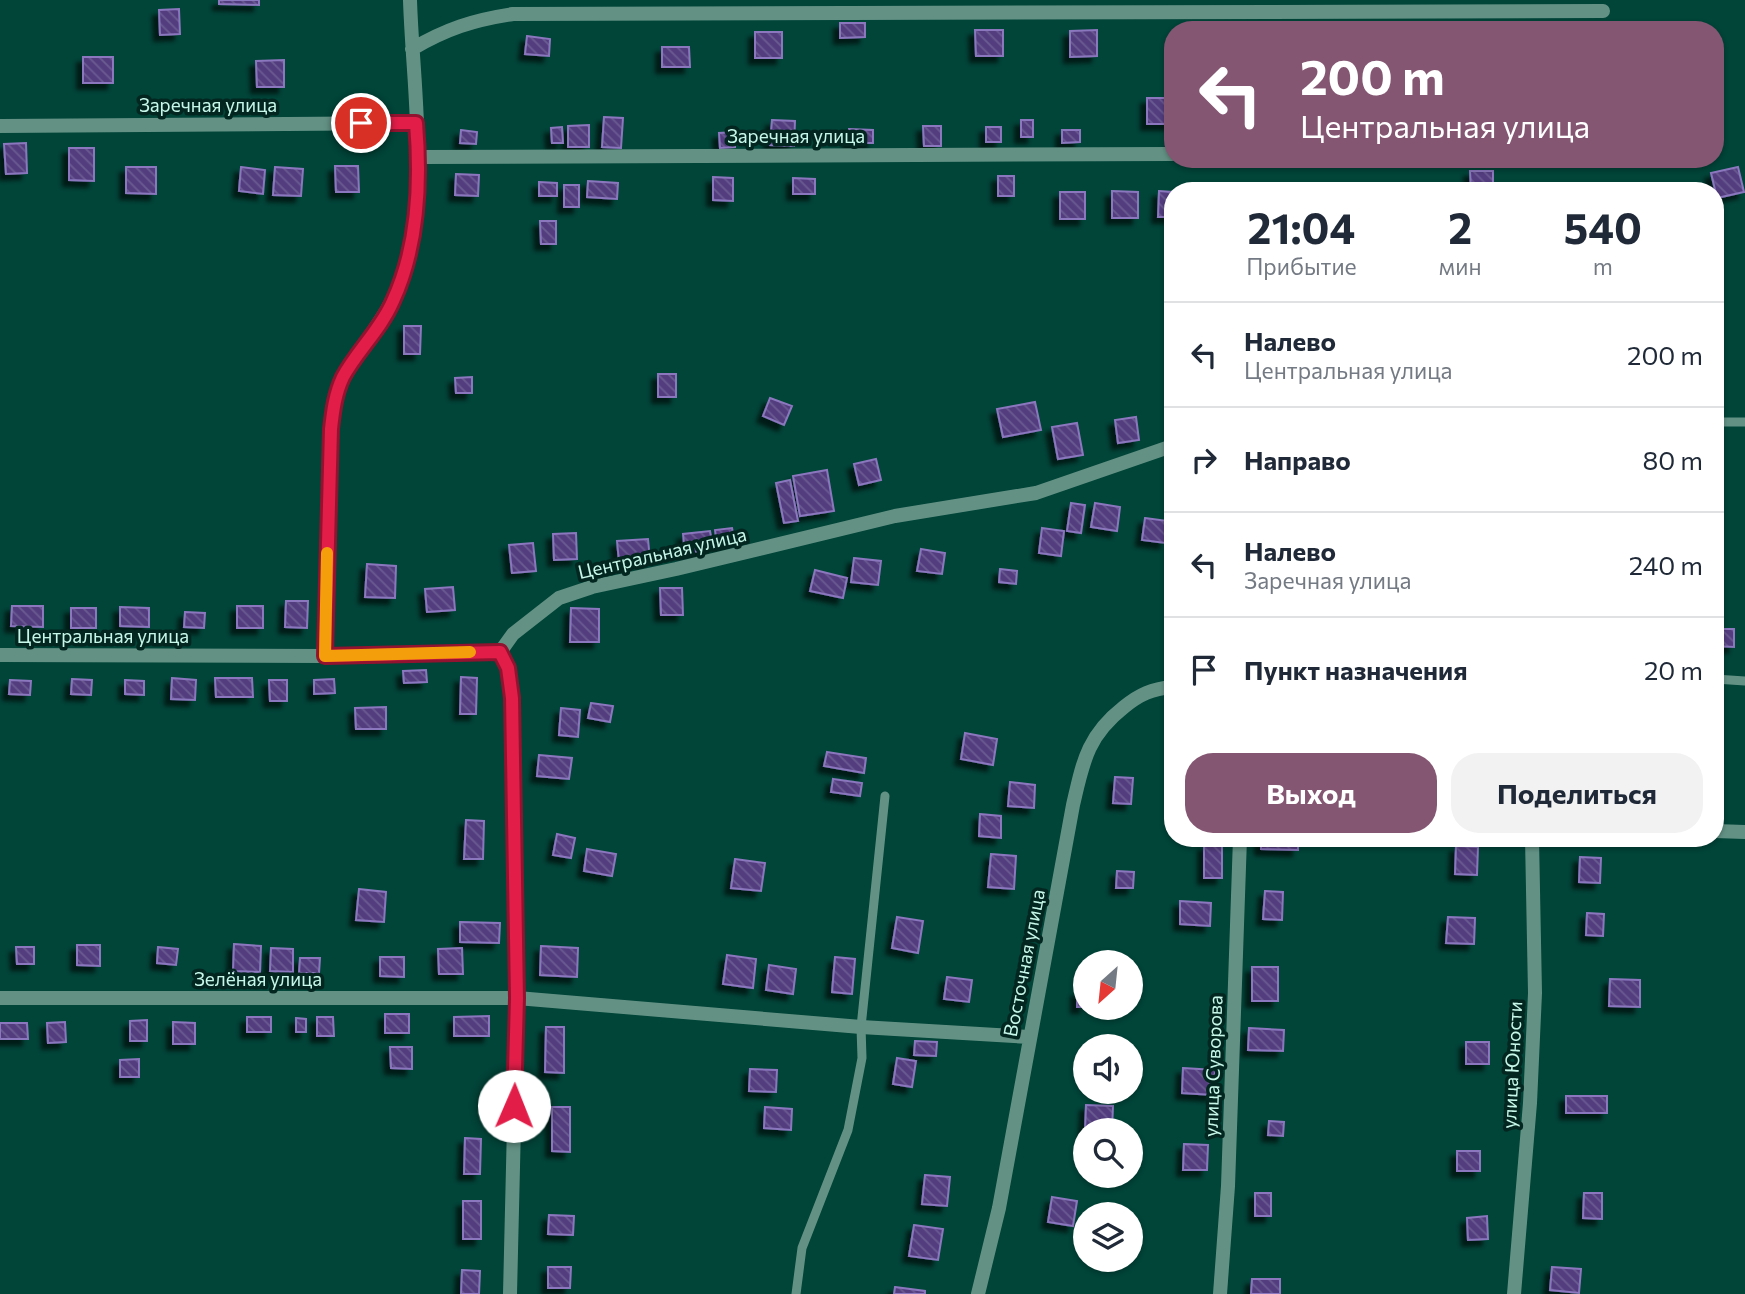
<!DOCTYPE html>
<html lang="ru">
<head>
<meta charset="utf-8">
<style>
  body { margin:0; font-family:Commissioner,sans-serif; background:#f2f2f3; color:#1f2937; height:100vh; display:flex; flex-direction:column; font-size:26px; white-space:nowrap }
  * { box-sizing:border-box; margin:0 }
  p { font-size:23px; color:#747a83 }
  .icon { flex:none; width:38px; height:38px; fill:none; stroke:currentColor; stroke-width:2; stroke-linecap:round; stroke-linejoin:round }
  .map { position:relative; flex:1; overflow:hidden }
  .sheet { position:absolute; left:1164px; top:182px; width:560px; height:665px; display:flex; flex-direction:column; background:#fff; border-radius:28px; box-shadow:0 2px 5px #0004 }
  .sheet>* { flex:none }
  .guide { position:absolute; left:1164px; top:21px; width:560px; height:147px; border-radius:28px; box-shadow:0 2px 5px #0004; background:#845672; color:#fff; overflow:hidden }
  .needle { width:46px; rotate:207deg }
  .tools { position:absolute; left:1073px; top:950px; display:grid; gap:14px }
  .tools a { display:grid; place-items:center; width:70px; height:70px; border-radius:50%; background:#fff; box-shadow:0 2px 5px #0004; font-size:35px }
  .pin { position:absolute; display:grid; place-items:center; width:60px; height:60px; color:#fff; margin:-30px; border:4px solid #fff; border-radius:50%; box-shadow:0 2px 7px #0007 }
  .me { position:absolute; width:77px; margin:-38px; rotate:1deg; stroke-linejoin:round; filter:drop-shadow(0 0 5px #0008) }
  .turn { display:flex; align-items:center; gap:24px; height:147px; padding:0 21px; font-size:32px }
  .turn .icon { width:91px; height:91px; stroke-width:2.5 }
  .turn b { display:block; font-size:49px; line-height:60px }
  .eta { display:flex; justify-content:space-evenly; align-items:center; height:119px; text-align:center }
  .eta b { font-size:42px; font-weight:700; line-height:49px }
  .action { display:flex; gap:14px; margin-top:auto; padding:14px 21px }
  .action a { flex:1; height:80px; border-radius:28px; background:#845672; color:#fff; font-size:28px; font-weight:700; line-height:80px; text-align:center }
  .action a+a { background:#f2f2f3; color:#1f2937 }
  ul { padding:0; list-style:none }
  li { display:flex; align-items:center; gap:21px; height:105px; padding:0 21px; border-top:2px solid #e0e1e3 }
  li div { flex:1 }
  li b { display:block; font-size:26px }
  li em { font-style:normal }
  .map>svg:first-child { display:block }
</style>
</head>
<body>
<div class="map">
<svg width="1745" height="1294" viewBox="0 0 1745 1294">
  <defs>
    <pattern id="building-back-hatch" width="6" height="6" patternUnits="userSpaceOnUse" patternTransform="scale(1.75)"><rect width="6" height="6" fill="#533e7f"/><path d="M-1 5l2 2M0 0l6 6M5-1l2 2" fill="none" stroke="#6a5b91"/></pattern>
    <filter id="shadow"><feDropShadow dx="-6" dy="6" stdDeviation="2" flood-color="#0009"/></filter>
  </defs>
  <rect width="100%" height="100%" fill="#014438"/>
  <path fill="url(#building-back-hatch)" stroke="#8b77be" stroke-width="2" filter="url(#shadow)" d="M219 0H259V5L219 4Z
    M179 9 180 34 160 35 159 10Z
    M840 23H865V37L840 38Z
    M1364 26 1393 27V30H1364Z
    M1460 26 1495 27V30H1460Z
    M975 30H1003V56H976Z
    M1097 30V56L1070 57V31Z
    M755 32H782V58H755Z
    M527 36 550 39 549 56 525 54Z
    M662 47H689L690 67H662Z
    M83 57H113V83H83Z
    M284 60V87H257L256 61Z
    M1147 98H1172V124H1147Z
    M604 117 623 118 621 148 602 147Z
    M772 120 795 121 794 146 770 145Z
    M1021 120H1033V137H1021Z
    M589 125V147H568V126Z
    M923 126H941V146H924Z
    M562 127 563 143H552L551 128Z
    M986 127H1001V142H986Z
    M849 129 873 130V143H849Z
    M461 130 477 132 476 144 460 143Z
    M1062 130H1080V142L1062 143Z
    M735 132V147L720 148 719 133Z
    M26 143 27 173 6 174 4 144Z
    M69 148H94V181L69 180Z
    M335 166H358L359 192H336Z
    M126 167H156V194L126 193Z
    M241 167 265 170 263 194 239 191Z
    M275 167 303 169 301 196 273 195Z
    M1738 167 1744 192 1717 198 1711 173Z
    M1470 171H1493V191H1471Z
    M456 174 479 175 478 196 455 195Z
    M998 176H1014V196H998Z
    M713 177 733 178V201L713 200Z
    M793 178 815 179V194H793Z
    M588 181 618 183 617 199 587 197Z
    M539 182 557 183V196H539Z
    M564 185H579V207H564Z
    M1112 191 1138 192V218H1112Z
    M1159 191 1172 192V217H1158Z
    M1060 192H1085V219H1060Z
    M540 221H556V244H541Z
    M404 326H421L420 354H404Z
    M658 374H676V397H658Z
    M472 377V393H456L455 378Z
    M770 398 792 406 784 425 763 416Z
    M1035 402 1041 430 1003 437 997 409Z
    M1136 417 1139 440 1118 443 1115 420Z
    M1077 423 1083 455 1058 459 1052 427Z
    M876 459 881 480 859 485 854 464Z
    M827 470 834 511 800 516 793 476Z
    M790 480 798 521 784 523 776 483Z
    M1071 503 1085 505 1081 533 1067 531Z
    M1095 503 1120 507 1117 531 1091 527Z
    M1145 518 1168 521 1165 543 1142 540Z
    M732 528 735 543 717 545 715 530Z
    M1042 528 1064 531 1061 556 1039 553Z
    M710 531 713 549 685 553 683 534Z
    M576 533 577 559 554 560 553 534Z
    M648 539 650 560 619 562 617 541Z
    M533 543 536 571 512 573 509 545Z
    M921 549 945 553 942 574 917 571Z
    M854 558 881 561 878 585 851 582Z
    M367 564 396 566 395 598 365 597Z
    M1000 569 1017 571 1016 584 999 582Z
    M815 570 847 578 843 598 810 591Z
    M453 587 455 610 427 612 425 589Z
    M660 588H682L683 615H661Z
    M286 601H308L307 628 285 627Z
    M12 606H43V627L11 626Z
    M237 606H263V628H237Z
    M120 607 149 608V627L120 626Z
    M71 608H96V628H71Z
    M571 608 599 609V642H570Z
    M185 612 205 613 204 628 184 627Z
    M1715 629H1734V647L1715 646Z
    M426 670 427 682 404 683 403 671Z
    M461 677 477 678 476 714H460Z
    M172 678 196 680 195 700 171 699Z
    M215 678H252L253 697H216Z
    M72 679 92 680 91 695 71 694Z
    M334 679 335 693 314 694V680Z
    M10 680 31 681 30 695 9 694Z
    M125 680 144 681V695L125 694Z
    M269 680H287V701H270Z
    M591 703 613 706 610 722 588 718Z
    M386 707V729H356L355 708Z
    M561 708 580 710 578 737 559 735Z
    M965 733 997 739 993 765 961 759Z
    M1715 733H1720L1719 759H1715Z
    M827 752 866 758 864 773 824 766Z
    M539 755 572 758 569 779 537 776Z
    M1115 777 1133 778 1131 804 1113 803Z
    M833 779 862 783 860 796 831 792Z
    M1010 782 1035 785 1034 808 1008 806Z
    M980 814 1001 816V838L979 836Z
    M466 820 484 821 483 859H464Z
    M557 834 575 838 571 858 553 855Z
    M1261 838H1298V850L1261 849Z
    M1204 845H1222V878H1204Z
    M1456 846 1478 847 1477 875 1455 874Z
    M587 849 616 854 612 876 584 871Z
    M991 854 1016 856 1014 889 988 887Z
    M1580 857 1601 858 1600 883 1579 882Z
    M735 859 765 863 761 891 731 888Z
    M1117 871 1134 872 1133 888H1116Z
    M359 889 386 892 384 922 356 920Z
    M1265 891 1283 892 1282 920 1263 919Z
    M1180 901 1211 903 1210 926 1180 924Z
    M1587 913 1604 914 1603 936 1586 935Z
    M897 917 923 921 918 953 892 948Z
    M1448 917 1475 918 1474 944 1446 943Z
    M460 922 500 923 499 943 460 942Z
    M234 944 261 946 260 972 233 971Z
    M77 945H100V966L77 965Z
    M541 946 578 948 577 977 540 975Z
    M16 947H34V964H17Z
    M158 947 178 949 176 965 157 963Z
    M271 948 293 949V972L270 971Z
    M462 948 463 974H439L438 949Z
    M727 955 756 959 753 988 723 984Z
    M380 957H404V977L380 976Z
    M835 957 855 959 852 994 832 992Z
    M300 958H320L319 973H299Z
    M769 965 796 969 793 994 766 990Z
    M1252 967H1278V1001H1252Z
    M947 977 972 980 969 1002 944 999Z
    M1610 979 1640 980V1007L1609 1006Z
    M1077 991 1085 992V1007H1077Z
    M385 1014H409V1033H385Z
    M489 1016V1036H454V1017Z
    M247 1017H271V1032H247Z
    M317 1017H333L334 1036H317Z
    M296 1018 306 1019V1032H296Z
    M147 1020V1041H130V1021Z
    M65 1022 66 1042 48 1043 47 1023Z
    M173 1022 195 1023V1044H173Z
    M0 1023H27L28 1039H0Z
    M546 1027H564V1073L545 1072Z
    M1249 1028 1284 1030 1283 1051 1248 1050Z
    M915 1041 937 1042 936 1056 914 1055Z
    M1466 1042H1489V1064H1466Z
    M390 1047H412V1069L391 1068Z
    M897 1058 916 1061 912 1087 893 1084Z
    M139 1059V1077H120V1060Z
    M1183 1068 1215 1070 1213 1095 1182 1093Z
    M750 1069 777 1070 776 1092 749 1091Z
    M1566 1096H1607V1113H1566Z
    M1086 1105 1113 1106 1112 1130 1085 1131Z
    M552 1107H570V1152L552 1151Z
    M765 1107 792 1109 791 1130 764 1128Z
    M1269 1121 1284 1122 1283 1136 1268 1135Z
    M465 1138 481 1139 480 1174H464Z
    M1184 1144 1208 1145 1207 1170H1183Z
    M1457 1151H1480V1171H1457Z
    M925 1175 950 1177 947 1206 922 1204Z
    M1255 1193H1271V1216H1255Z
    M1584 1193H1602V1219L1583 1218Z
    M1052 1197 1077 1201 1073 1226 1048 1222Z
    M463 1201H481V1239H463Z
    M549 1215 574 1216 573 1235 548 1234Z
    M1487 1216 1488 1239 1468 1240 1467 1218Z
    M914 1225 943 1229 938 1260 909 1256Z
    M548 1267H571L570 1288H548Z
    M1552 1267 1581 1269 1579 1293 1550 1290Z
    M462 1270 480 1271 479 1294H461Z
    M1252 1279H1280V1294H1251Z
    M895 1287 925 1291V1294H894Z"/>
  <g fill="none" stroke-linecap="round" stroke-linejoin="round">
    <path stroke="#639285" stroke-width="9" d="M1715 422H1745
      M1715 679 1745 681
      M796 1294 802 1248 848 1130 862 1058 861 1027 885 796"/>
    <path stroke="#639285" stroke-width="14" d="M412 49C446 29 473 20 513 14L1603 11
      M0 126 416 123
      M419 157 1172 154
      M500 652 508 668 512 698 517 998 510 1294
      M0 655 325 656 500 652 513 634 559 598 592 587 676 569 895 516 1036 493 1172 446
      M325 656 331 429C333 411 335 394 344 378 360 344 388 318 400 281 431 191 413 93 410 0
      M1715 831 1745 832
      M0 998H517L861 1027 1029 1037
      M978 1294 999 1208 1073 805C1083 762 1087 736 1124 707 1140 694 1152 689 1172 687
      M1220 1294 1228 1186 1240 838
      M1514 1294 1530 1103 1535 993 1532 838"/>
  </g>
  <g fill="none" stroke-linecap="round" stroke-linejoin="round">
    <g stroke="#92132f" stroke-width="18">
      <path id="route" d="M361 123H416C421 182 418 247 393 301 381 329 357 351 343 377 335 394 333 411 331 429L325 656 500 652 508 668 512 698 517 998 514 1106"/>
    </g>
    <use href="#route" stroke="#e11d48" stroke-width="12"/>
    <path stroke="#f59e0b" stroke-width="12" d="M327 553 325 656 470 652"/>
  </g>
  <g text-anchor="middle" stroke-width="7" stroke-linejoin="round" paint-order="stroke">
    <g font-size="19" fill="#c6f7e9" stroke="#032720">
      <text x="208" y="112">Заречная улица</text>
      <text x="796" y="143">Заречная улица</text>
      <text transform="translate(662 553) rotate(-13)" y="7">Центральная улица</text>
      <text x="103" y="643">Центральная улица</text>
      <text transform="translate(1024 963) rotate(-79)" y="7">Восточная улица</text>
      <text x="258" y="986">Зелёная улица</text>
      <text transform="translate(1512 1065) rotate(-87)" y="7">улица Юности</text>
      <text transform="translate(1213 1066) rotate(-88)" y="7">улица Суворова</text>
    </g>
  </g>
</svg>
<div class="tools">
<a><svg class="needle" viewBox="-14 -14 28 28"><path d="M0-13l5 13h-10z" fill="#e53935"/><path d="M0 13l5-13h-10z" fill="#747a83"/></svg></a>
<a><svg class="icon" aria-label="sound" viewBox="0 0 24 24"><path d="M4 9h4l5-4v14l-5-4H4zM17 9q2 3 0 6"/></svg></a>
<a><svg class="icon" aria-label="search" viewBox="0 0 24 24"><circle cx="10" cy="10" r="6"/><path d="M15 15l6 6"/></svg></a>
<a><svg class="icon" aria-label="layers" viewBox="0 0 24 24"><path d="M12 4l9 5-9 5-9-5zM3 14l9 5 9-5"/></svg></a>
</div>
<div class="pin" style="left:361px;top:123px;background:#d93025"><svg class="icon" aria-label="arrive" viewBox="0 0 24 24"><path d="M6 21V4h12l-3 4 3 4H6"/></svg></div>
<svg class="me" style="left:514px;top:1106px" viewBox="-20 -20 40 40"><circle r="19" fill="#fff"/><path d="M0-13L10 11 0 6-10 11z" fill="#e11d48"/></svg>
<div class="guide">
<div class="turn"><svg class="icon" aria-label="left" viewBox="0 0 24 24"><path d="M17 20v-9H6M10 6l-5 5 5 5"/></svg><div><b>200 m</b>Центральная улица</div></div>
</div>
<section class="sheet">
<div class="eta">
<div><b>21:04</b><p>Прибытие</p></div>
<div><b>2</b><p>мин</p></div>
<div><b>540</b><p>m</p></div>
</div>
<ul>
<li><svg class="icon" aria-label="left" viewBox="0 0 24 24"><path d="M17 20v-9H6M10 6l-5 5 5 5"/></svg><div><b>Налево</b><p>Центральная улица</p></div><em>200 m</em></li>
<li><svg class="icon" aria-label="right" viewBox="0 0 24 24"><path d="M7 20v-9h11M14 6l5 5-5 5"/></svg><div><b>Направо</b></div><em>80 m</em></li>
<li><svg class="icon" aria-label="left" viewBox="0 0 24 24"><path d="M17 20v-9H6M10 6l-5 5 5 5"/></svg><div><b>Налево</b><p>Заречная улица</p></div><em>240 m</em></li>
<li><svg class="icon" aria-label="arrive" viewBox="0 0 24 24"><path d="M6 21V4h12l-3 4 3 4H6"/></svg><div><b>Пункт назначения</b></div><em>20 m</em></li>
</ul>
<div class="action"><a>Выход</a><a>Поделиться</a></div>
</section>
</div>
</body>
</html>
